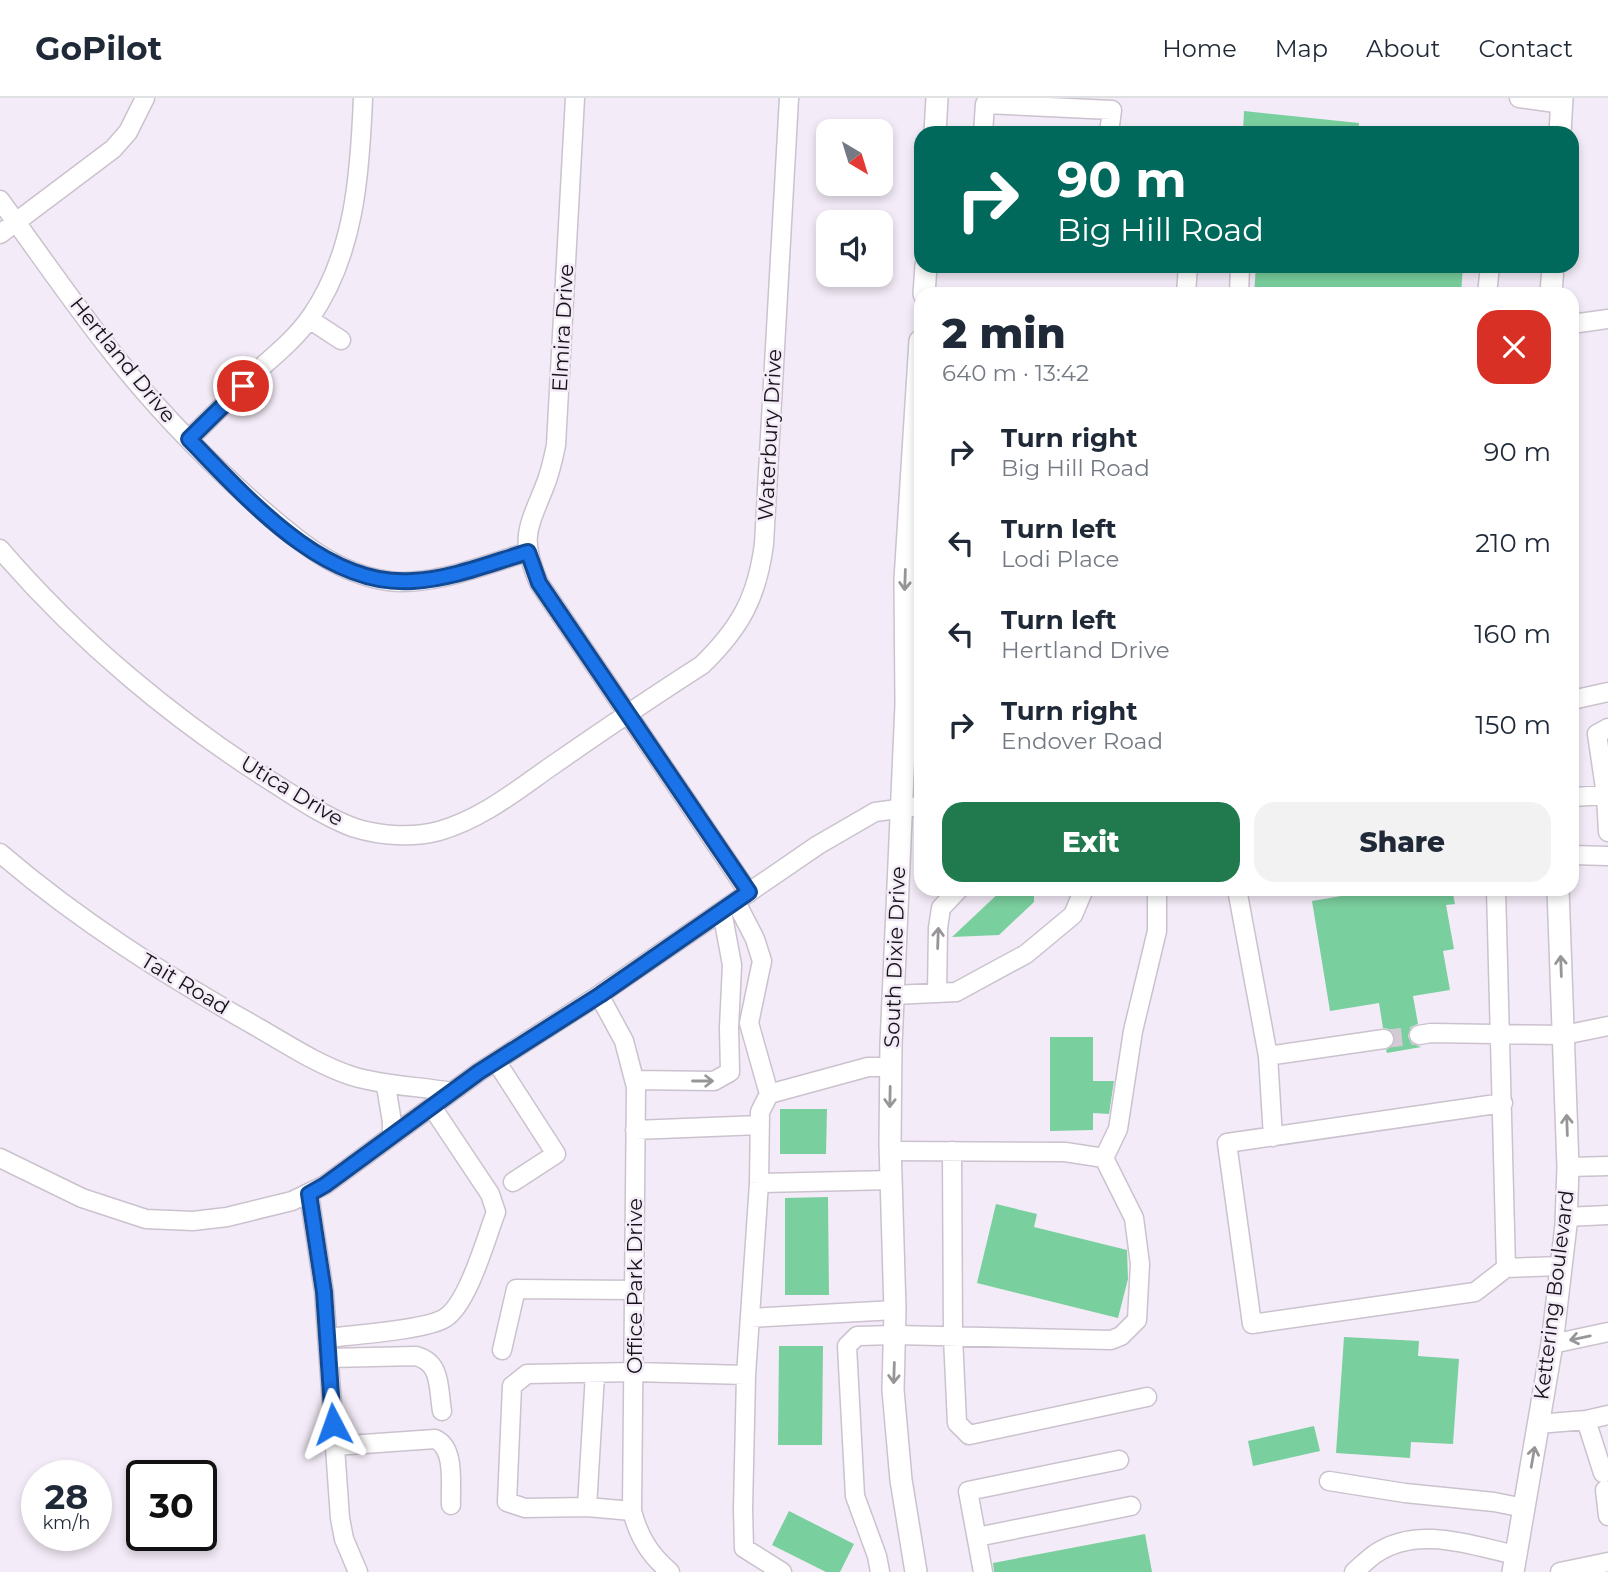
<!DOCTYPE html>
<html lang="en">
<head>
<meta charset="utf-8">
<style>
  body { margin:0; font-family:Montserrat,sans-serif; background:#f2f2f3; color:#1f2937; height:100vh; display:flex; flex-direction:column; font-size:26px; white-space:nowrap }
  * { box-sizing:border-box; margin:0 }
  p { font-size:23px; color:#747a83 }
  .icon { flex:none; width:38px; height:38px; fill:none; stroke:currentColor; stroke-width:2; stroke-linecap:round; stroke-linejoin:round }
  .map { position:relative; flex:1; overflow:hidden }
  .details { position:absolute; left:914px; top:189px; width:665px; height:609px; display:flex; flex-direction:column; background:#fff; border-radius:21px; box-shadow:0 4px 10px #0003 }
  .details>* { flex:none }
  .guide { position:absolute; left:914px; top:28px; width:665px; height:147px; border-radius:21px; box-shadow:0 4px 10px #0003; background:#00695c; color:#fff; overflow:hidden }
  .needle { width:46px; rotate:142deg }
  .controls { position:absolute; left:816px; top:21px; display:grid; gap:14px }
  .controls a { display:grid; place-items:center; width:77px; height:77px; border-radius:14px; background:#fff; box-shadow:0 4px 10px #0003; font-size:35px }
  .speed { position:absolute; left:21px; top:1362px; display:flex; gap:14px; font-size:35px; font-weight:700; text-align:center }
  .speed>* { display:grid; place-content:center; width:91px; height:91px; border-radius:50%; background:#fff; box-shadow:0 4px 10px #0003; line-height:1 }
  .speed small { font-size:18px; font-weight:400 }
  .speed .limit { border:4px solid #111; border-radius:10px; background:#fff; color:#111 }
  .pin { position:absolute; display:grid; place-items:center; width:60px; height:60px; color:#fff; margin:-30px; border:4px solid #fff; border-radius:50%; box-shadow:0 2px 7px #0007 }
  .me { position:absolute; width:77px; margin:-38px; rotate:356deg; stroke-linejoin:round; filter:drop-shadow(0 0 5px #0008) }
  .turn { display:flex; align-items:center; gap:24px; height:147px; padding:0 28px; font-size:32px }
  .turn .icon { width:91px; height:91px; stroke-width:2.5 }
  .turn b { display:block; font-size:49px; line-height:60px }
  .round { display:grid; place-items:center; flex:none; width:74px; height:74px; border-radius:21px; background:#f2f2f3 }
  .head { display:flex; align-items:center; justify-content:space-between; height:119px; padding:0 28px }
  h1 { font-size:42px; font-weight:800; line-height:52px }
  .cta { display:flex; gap:14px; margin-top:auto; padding:14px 28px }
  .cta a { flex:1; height:80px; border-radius:21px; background:#207a4e; color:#fff; font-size:28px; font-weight:800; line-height:80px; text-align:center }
  .cta a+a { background:#f2f2f3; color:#1f2937 }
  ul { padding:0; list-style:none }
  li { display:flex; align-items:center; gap:21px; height:91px; padding:0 28px }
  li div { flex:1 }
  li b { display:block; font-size:26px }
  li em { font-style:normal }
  header { display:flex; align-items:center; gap:42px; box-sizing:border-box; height:98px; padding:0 35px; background:#fff; border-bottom:2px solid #e0e1e3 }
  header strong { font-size:33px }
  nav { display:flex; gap:38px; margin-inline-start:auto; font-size:24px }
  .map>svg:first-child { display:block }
</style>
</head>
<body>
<header>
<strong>GoPilot</strong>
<nav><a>Home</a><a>Map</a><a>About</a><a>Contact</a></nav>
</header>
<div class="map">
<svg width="1608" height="1474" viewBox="0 0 1608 1474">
  <rect width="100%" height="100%" fill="#f3ebf7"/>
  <path fill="#7acf9e" d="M1244 13 1359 25 1358 35H1243Z
    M1256 168H1463L1461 196H1254Z
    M1003 791H1034V804L999 837 952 839Z
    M1383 791H1452L1455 806 1446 807 1454 851 1443 853 1450 892 1413 898 1418 926 1411 929 1408 938 1411 945 1421 949 1387 955 1386 952 1394 946 1395 939 1389 931 1383 930 1379 905 1330 913 1312 803Z
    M1050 939H1093V983H1114L1109 1016 1093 1015V1032L1050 1033Z
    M780 1011H827L826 1056H780Z
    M828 1099 829 1197H785V1100Z
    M996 1106 1037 1116 1034 1129 1127 1152 1128 1181 1118 1220 977 1185Z
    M1344 1239 1419 1243 1418 1258 1459 1261 1453 1346 1411 1344 1410 1360 1336 1355Z
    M779 1248H823L822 1347H778Z
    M1314 1328 1320 1353 1253 1368 1248 1343Z
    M789 1413 854 1446 840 1474H826L772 1447Z
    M1145 1436 1152 1474H994L993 1465Z"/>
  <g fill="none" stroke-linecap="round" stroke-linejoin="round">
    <path stroke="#d2cbd6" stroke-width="18" stroke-dasharray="18 9" stroke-linecap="butt" d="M1384 941 1419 937"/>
    <g stroke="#cbc2ce" stroke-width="21">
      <path id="minor" d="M575 0 556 347C553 362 550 376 544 390 527 432 520 441 539 485L749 795
        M1519 0 1562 6
        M983 35 985 6 1112 12 1109 35
        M0 102C36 151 70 201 107 248 151 305 203 359 257 407 296 441 334 475 388 483 432 489 486 466 528 454
        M0 136 113 51 128 34 145 0
        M1186 196 1188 168
        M1239 196 1240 168
        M1487 196 1490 168
        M309 221 341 242
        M1572 226 1608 221
        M189 341C214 316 240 291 265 266 281 252 297 238 310 220 355 156 360 75 363 0
        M0 451C78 542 175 623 277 687 302 703 327 720 355 730 381 738 413 740 439 733 482 721 517 692 553 667 602 633 652 599 702 567 741 529 757 499 764 446L789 0
        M1572 602 1608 594
        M1606 697 1597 636 1608 630
        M1572 699 1606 697 1608 734
        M0 755C79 823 167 878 257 929 287 946 318 967 352 978 385 988 417 988 452 994
        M1572 757 1608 758
        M1237 791 1268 958 1384 941
        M1496 791 1506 1170 1475 1194 1252 1226 1227 1045 1503 1005
        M736 804 755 841 762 863 749 925 769 996
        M937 895 938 830 941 810 959 791
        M599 897 624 943 636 989 632 1413C639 1439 649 1456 670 1474
        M894 897 956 894 1026 856 1073 817 1084 791
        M1419 937 1431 935 1564 937 1608 928
        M1268 958 1273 1039
        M496 963 556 1056 513 1084
        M634 982 714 983 730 974 729 930 732 867 722 813
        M386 988 392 1024V1038
        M635 1032 760 1027
        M952 1053 953 1239 957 1325 969 1337 1147 1299
        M0 1060 82 1100 146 1121 193 1123 227 1119 292 1103 325 1087 479 974 599 897 818 747 875 714 920 708
        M1104 1060 1118 1031 1133 933 1157 833V791
        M1568 1069 1608 1068
        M759 1085 892 1082
        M309 1096 324 1194 340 1420 344 1441 358 1474
        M1566 1119 1608 1117
        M1506 1170 1562 1168
        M750 1220 895 1212
        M327 1240C352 1237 427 1232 445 1220 468 1206 486 1140 496 1114L490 1096 432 1009
        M1552 1246 1608 1234
        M502 1252 516 1191 635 1192
        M329 1260 416 1258C442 1265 438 1290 442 1313
        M1586 1322 1608 1317
        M1538 1326 1586 1322 1603 1375
        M335 1348 435 1341C456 1350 450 1387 451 1407
        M1329 1383 1405 1395 1494 1404 1524 1410
        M1605 1392 1608 1418
        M587 1409 595 1276
        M632 1413 587 1409 525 1410 507 1404 512 1288 527 1276 634 1274 746 1277
        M977 1439 1131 1408
        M782 1474 744 1450 743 1411 746 1277 759 1085 760 1014 769 996 868 969H891
        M880 1474 877 1458 855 1398 847 1248 857 1238 895 1237 1111 1242 1121 1238 1137 1222 1140 1166 1134 1120 1104 1060 1065 1054 890 1053
        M983 1474 968 1393 1119 1362
        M1354 1474C1361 1468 1368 1461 1375 1456 1417 1427 1470 1447 1515 1457
        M1560 1474 1608 1464"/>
    </g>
    <g stroke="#cbc2ce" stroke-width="24">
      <path id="major" d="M935 35 937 0
        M1560 35 1562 0
        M924 196 926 168
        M1551 196 1553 168
        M916 1474 901 1382 893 1292 895 1212 890 1046 891 947 906 607 905 482 920 243
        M1513 1474 1552 1246 1566 1127 1568 1069 1558 791"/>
    </g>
    <use href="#minor" stroke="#fff" stroke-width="18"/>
    <use href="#major" stroke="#fff" stroke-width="21"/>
  </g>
  <defs><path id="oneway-shaft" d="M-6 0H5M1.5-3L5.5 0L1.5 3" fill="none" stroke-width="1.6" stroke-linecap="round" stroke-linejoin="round" transform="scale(1.75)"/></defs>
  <g stroke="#979598">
    <use href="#oneway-shaft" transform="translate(905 482) rotate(92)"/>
    <use href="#oneway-shaft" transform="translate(938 840) rotate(-88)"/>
    <use href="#oneway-shaft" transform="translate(1561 868) rotate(-92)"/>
    <use href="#oneway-shaft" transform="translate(703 983)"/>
    <use href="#oneway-shaft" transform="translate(890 999) rotate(91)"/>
    <use href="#oneway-shaft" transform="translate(1567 1027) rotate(-92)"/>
    <use href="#oneway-shaft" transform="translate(1580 1240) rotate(168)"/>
    <use href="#oneway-shaft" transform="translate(894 1275) rotate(92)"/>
    <use href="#oneway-shaft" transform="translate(1533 1359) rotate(-80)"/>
  </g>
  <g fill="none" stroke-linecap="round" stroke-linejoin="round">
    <g stroke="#114b97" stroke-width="18">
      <path id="route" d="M243 288 189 341C246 399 324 490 413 483 452 481 491 465 528 454L539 485 749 794 600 897 479 974 325 1087 309 1096 324 1194 333 1326"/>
    </g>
    <use href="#route" stroke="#1a73e8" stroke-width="12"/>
  </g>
  <g text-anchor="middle" stroke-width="5" stroke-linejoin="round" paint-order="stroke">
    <g font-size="21" fill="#171419" stroke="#f3ebf7">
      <text transform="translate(563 230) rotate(-87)" y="7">Elmira Drive</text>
      <text transform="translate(123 262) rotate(51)" y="7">Hertland Drive</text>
      <text transform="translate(770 337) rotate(-87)" y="7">Waterbury Drive</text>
      <text transform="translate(292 693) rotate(31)" y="7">Utica Drive</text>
      <text transform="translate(895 859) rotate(-88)" y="7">South Dixie Drive</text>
      <text transform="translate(185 886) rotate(31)" y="7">Tait Road</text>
      <text transform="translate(635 1188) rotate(-90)" y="7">Office Park Drive</text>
      <text transform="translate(1554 1197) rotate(-83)" y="7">Kettering Boulevard</text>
    </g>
  </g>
</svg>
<div class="controls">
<a><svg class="needle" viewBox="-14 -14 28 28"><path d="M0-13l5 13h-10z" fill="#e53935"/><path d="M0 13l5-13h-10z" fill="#747a83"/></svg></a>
<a><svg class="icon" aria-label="sound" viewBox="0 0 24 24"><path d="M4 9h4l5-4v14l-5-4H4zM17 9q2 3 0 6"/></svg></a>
</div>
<div class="speed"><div>28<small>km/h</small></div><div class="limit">30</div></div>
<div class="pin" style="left:243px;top:288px;background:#d93025"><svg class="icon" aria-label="arrive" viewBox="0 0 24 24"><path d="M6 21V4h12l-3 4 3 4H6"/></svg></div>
<svg class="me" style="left:333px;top:1326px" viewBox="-20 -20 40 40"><path d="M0-17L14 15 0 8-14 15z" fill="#1a73e8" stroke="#fff" stroke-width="4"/></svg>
<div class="guide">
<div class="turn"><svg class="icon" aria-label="right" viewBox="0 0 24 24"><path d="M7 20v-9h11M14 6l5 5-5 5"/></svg><div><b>90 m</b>Big Hill Road</div></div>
</div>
<section class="details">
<div class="head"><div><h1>2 min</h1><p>640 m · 13:42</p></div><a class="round" style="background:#d93025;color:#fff"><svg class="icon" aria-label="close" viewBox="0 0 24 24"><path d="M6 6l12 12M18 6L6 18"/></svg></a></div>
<ul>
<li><svg class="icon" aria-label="right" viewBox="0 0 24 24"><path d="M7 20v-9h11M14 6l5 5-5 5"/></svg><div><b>Turn right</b><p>Big Hill Road</p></div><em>90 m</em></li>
<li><svg class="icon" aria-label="left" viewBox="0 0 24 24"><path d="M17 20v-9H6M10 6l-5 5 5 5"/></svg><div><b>Turn left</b><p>Lodi Place</p></div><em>210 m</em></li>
<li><svg class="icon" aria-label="left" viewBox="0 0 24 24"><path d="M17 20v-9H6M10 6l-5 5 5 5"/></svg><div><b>Turn left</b><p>Hertland Drive</p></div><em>160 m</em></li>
<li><svg class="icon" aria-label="right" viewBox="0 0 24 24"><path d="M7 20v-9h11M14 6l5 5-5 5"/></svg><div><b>Turn right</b><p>Endover Road</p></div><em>150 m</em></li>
</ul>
<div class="cta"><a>Exit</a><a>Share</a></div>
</section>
</div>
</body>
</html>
